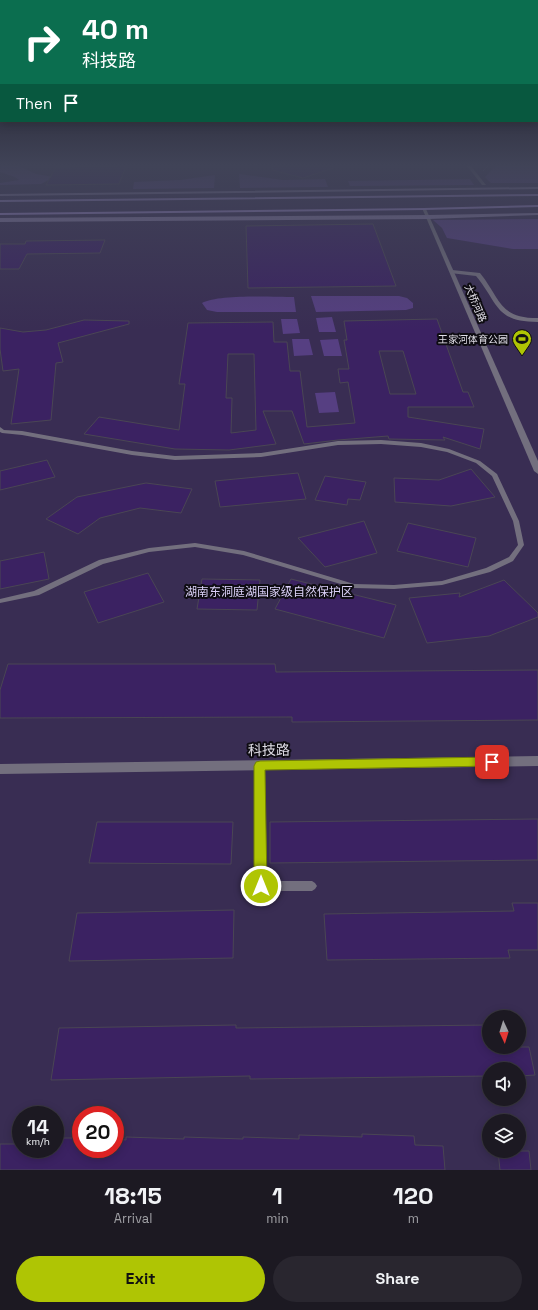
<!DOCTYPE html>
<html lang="en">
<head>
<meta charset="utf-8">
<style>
  body { margin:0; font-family:"Space Grotesk","Noto Sans SC",sans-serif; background:#29262f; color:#f1f3f6; height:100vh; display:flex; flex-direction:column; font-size:15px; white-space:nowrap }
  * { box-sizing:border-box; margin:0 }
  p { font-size:13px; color:#a0a0a5 }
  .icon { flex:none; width:22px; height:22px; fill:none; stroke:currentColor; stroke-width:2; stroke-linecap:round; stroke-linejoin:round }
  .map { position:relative; height:1170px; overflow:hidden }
  .details { display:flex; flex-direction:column; background:#1c1922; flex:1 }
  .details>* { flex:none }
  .guide { position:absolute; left:0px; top:0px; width:538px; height:122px; box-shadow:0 2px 10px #0003,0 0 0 1px #3a3840; background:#0b6e4f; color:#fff; overflow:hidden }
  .needle { width:26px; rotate:176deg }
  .fabs { position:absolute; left:482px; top:1010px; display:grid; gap:8px }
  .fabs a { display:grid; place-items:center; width:44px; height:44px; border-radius:50%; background:#1c1922; box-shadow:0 2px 10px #0003,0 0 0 1px #3a3840; font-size:20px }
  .speed { position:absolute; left:12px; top:1106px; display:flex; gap:8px; font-size:20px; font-weight:700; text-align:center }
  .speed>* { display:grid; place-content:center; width:52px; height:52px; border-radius:50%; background:#1c1922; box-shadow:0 2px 10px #0003,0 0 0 1px #3a3840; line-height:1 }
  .speed small { font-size:10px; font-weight:400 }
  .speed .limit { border:6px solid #d22; background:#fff; color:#111 }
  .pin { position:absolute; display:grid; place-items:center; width:34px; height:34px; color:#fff; margin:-17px; border-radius:8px; box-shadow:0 2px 6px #0006 }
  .me { position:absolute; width:44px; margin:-22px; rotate:0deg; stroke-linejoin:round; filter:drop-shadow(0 0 3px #0008) }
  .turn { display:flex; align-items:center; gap:14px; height:84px; padding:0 16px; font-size:18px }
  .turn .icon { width:52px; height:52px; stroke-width:2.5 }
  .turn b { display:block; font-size:28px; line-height:34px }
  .then { display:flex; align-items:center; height:38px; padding:0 16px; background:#0003; gap:8px; font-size:15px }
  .eta { display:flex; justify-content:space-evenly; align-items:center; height:68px; text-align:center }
  .eta b { font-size:24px; font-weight:600; line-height:28px }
  .cta { display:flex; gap:8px; margin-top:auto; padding:8px 16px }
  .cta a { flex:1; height:46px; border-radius:24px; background:#afc504; color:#111; font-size:16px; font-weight:600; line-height:46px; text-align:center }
  .cta a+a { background:#29262f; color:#f1f3f6 }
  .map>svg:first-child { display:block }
</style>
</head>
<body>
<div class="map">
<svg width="538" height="1170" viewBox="0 0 538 1170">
  <rect width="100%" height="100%" fill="#25212e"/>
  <path fill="#392d53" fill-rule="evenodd" d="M0 166H538V1170H0ZM489 1017H519V1047H489ZM489 1069H519V1099H489ZM21 1115H55V1149H21ZM81 1115H115V1149H81ZM489 1121H519V1151H489Z"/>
  <path fill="#563f82" d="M2 166H19L36 174 54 177 41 184 0 185V183L19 180 15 177 0 172V168Z
    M496 166H538V183H491L485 177Z
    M239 174 283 180 325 179 328 187 240 188Z
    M215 175 214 188 133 189 134 182 180 180Z
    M470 179 474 185 350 186 348 181Z
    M538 219V249H513L447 238 442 228 433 220Z
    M311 296H399L407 298 413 303V308L406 310 316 312Z
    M294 297 296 312H217L207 310 202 303C219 294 273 297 294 297Z
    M332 317 336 332H319L316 318Z
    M281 319H297L300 333 283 334Z
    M292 339H309L313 355 294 356Z
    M338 339 342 356H324L320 340Z
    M335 392 339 412 319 413 315 393Z"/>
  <path fill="#3b2262" stroke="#4a4654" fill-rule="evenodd" d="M126 166 119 184 46 185 56 167Z
    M273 166H332L333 168 303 178 272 170Z
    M373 224 396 286 248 288 246 226Z
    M105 240 100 253 27 254 19 269H0V244H25L26 241Z
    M437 319 463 392H468L474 407H408V417L484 429 480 449 443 437 445 440 389 439 388 436 338 440 304 444 292 411H263L276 444 229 450 175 449 84 434 99 417 179 430 185 384H179L188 323 273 322 274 342H287L290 371H300L307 427 355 423 348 382 340 383 338 369H349L344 340H347L344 321ZM379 351H403L416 394H390ZM228 354H254L256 430 231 433 232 398H226Z
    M84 320 129 321V324L58 343 63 362 56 363 51 420 11 424 19 369 3 371 0 349V328L23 332 46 330Z
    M47 460 55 477 0 490V471Z
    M471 469 495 497 451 506 395 502 394 478 439 480Z
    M298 473 306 499 220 507 215 481Z
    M325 476 366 482 360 500 348 499 347 505 315 500Z
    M146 483 192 489 181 513 140 508 100 518 78 534 46 519 77 497Z
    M364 521 377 553 325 567 298 538Z
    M408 523 476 538 468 567 397 551Z
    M44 552 49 579 0 589V561Z
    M148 573 164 602 98 623 84 592Z
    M202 579 260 580 257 610 197 609Z
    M291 579 396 605 384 638 275 609Z
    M504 580 538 613V617L489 636 427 643 409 598 460 593 459 597Z
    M8 664H275L276 672 538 670V720L292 722V717L0 718V690Z
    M538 819V860L270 863V822Z
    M97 822H233L231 864 89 863Z
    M512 903H538V950H508L510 958 327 960 324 914 514 911Z
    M234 910 233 958 69 961 77 913Z
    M236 1025V1028L489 1025V1047H529L535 1075 519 1076V1069H489V1076L250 1079V1076L51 1080 59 1028Z
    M362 1134 414 1136 415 1145 443 1146 445 1170H0V1144H21V1149H55V1138H81V1149H115V1139L126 1140V1137L184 1139V1137L243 1139V1137L299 1139V1135L362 1137Z
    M498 1151H529L531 1170H500Z"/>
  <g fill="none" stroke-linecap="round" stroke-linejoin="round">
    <path stroke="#86838e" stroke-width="1" stroke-dasharray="1 1" stroke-linecap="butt" d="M483 171 488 166"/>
    <path fill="#736f7e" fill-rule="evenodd" d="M0 427 4 430 22 431 132 451 175 456 261 453 338 441 381 440 421 443 449 449 480 461 497 474 519 521 524 545 513 561 490 572 442 585 394 589 354 588 243 555 195 547 149 552 103 564 39 595 0 603V599L34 591 99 560 149 548 195 543 244 551 354 584 394 585 442 581 486 568 509 557 518 545 513 521 492 476 476 463 447 452 421 447 381 444 338 445 261 457 175 460 132 455 22 435 2 433 0 432Z
      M260 762 263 763 264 766 266 881H312L315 883 317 886 315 889 312 891H261L258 889 256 886V766L257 763Z"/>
    <path fill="#736f7e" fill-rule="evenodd" d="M467 166H471L486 185H482Z
      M452 270 480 273C501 299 498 318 538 318V322C495 322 499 304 476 276L450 273V271Z
      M538 756V766L0 774V764Z"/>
    <path fill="#736f7e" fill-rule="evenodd" d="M422 208 426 209 538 461V474L534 471Z"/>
    <path fill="#877aa4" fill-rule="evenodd" d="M538 187V189L0 196V194Z
      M538 213V215L428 219 0 222V218L428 215Z"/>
    <path fill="#9b85c9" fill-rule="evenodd" d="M538 194V196L0 202V200Z
      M538 205V207L424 210 0 215V213L424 208Z"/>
  </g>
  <linearGradient id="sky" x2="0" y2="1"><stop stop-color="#141219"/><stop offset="0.5" stop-color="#404357"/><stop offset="1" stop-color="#404357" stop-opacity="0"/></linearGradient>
  <rect width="538" height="330" fill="url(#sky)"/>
  <path fill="#afc504" stroke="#728003" d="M492 757 496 758 497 762 496 765 492 766 265 770 267 886 265 890 261 892 256 890 254 886V766L256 762 260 761Z"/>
  <defs>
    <g id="stadium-pin" transform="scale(1)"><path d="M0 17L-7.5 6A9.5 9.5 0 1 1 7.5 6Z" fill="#afc504" stroke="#0e0c12"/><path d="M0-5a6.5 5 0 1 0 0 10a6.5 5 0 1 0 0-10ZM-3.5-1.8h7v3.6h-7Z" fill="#111"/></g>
  </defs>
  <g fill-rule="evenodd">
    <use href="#stadium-pin" x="522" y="339"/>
  </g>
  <g text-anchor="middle" stroke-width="4" stroke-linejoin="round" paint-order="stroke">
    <g font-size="10" fill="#e0dee7" stroke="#0e0c12">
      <text transform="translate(476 303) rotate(67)" y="4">大桥河路</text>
    </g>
    <g font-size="10" fill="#e0dee7" stroke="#0e0c12" text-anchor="end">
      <text x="508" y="343">王家河体育公园</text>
    </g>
    <g font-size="12" fill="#dbd1f8" stroke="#0e0c12">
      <text x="269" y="596">湖南东洞庭湖国家级自然保护区</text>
    </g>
    <g font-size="14" fill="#e0dee7" stroke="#0e0c12">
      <text transform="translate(269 750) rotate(-1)" y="5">科技路</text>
    </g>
  </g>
</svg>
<div class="fabs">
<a><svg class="needle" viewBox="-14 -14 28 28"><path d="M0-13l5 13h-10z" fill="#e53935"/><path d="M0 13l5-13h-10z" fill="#a0a0a5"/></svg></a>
<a><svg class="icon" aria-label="sound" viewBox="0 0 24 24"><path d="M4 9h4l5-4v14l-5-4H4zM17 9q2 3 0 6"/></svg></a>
<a><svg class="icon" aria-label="layers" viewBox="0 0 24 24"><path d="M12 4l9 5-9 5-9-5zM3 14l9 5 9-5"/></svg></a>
</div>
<div class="speed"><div>14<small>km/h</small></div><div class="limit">20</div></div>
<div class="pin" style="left:492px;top:762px;background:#d93025"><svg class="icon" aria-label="arrive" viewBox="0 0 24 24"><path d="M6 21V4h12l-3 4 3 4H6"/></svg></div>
<svg class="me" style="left:261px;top:886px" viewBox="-20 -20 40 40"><circle r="17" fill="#afc504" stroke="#fff" stroke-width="3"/><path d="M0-11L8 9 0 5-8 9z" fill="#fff"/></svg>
<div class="guide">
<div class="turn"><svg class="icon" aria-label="right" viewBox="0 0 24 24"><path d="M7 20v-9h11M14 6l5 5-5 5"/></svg><div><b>40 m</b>科技路</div></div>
<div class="then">Then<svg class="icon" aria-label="arrive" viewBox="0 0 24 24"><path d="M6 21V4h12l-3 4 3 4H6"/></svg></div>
</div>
</div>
<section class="details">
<div class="eta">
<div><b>18:15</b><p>Arrival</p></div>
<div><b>1</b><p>min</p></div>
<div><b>120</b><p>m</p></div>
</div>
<div class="cta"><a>Exit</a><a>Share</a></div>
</section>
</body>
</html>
